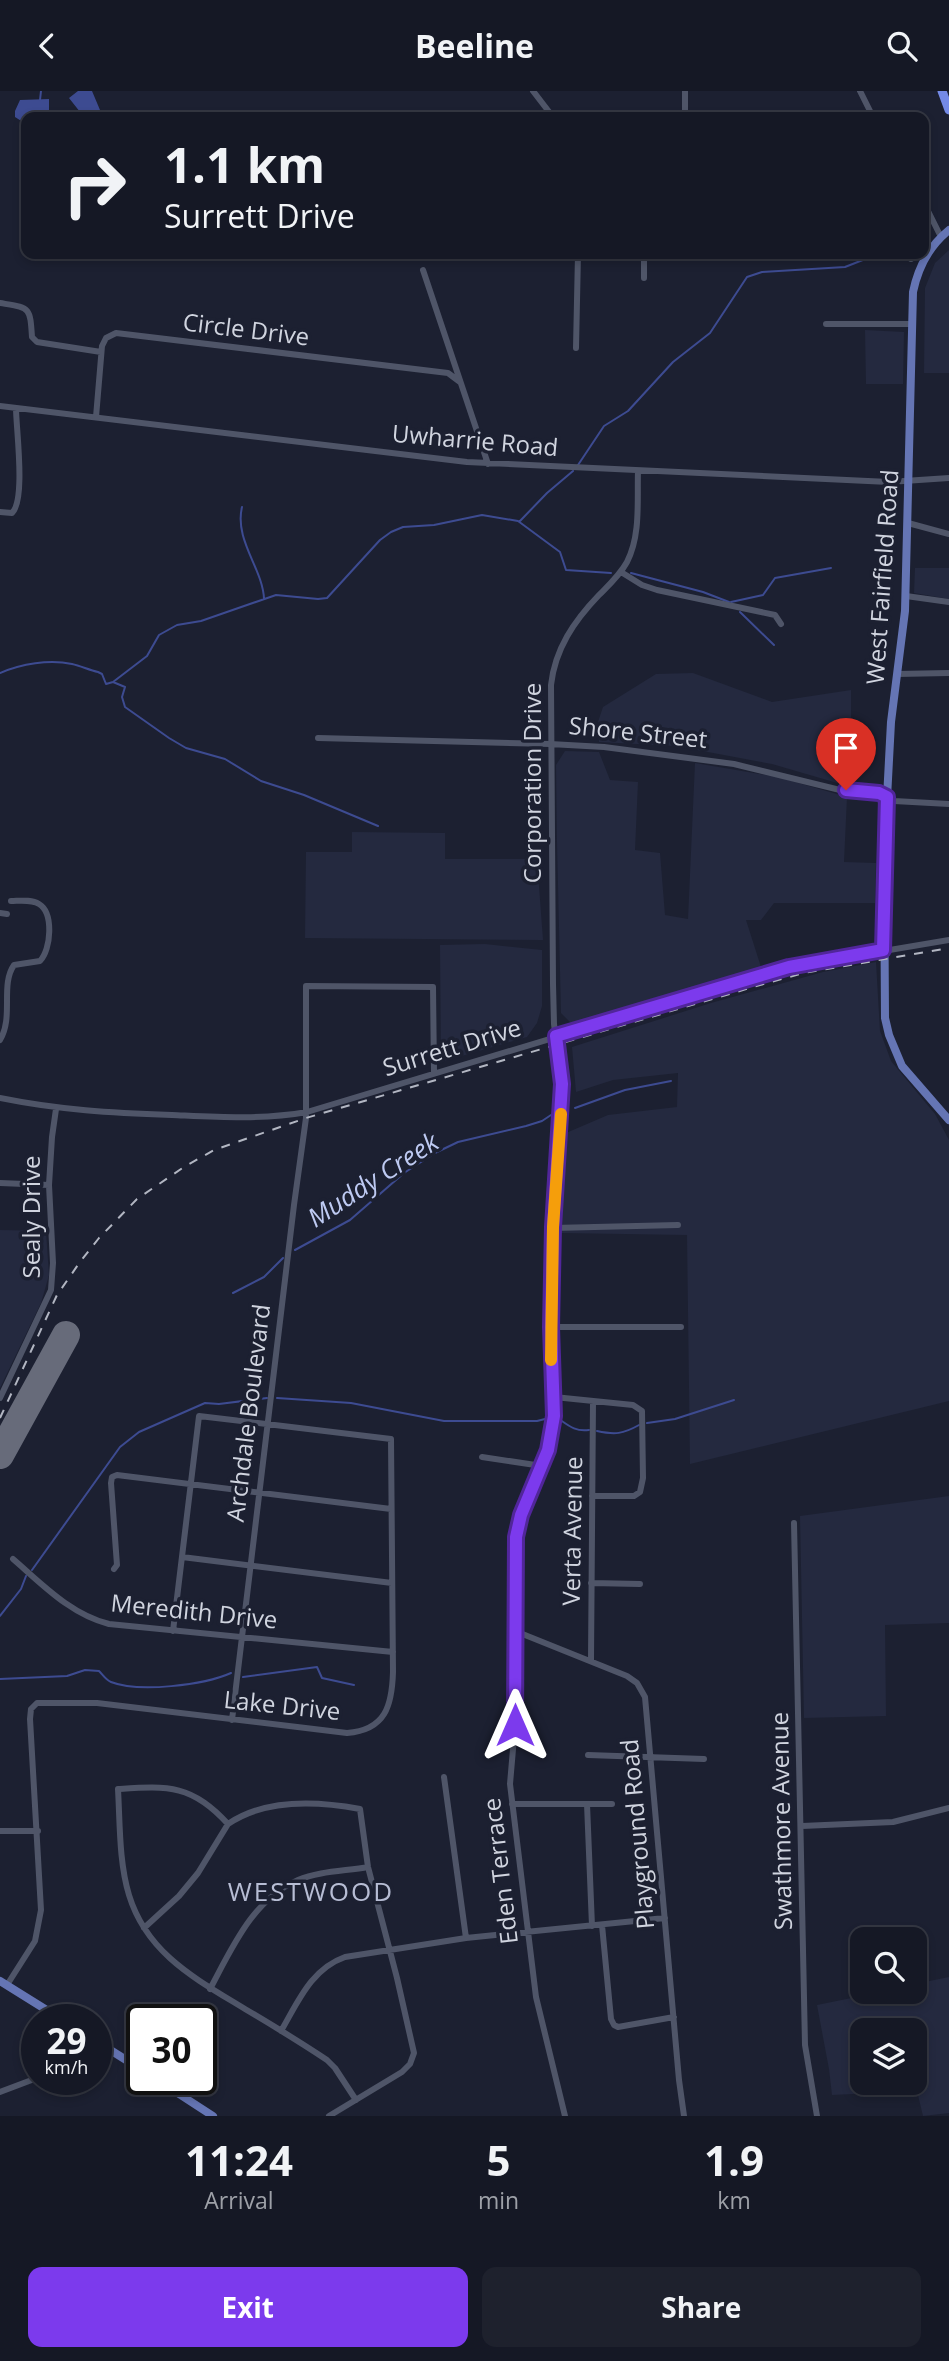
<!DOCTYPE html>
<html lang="en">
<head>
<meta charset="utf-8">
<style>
  body { margin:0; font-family:"Open Sans",sans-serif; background:#1e212d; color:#f1f3f6; height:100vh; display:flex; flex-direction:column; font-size:26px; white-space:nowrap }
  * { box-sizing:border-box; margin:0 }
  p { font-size:23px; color:#9da0a7 }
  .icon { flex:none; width:38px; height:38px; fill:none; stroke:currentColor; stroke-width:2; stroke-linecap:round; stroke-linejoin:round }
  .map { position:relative; height:2025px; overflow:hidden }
  .sheet { display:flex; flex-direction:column; background:#151825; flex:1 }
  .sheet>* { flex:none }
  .hud { position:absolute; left:21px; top:21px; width:908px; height:147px; border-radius:14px; box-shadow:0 4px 10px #0003,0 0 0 2px #343742; background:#151825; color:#f1f3f6; overflow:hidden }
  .tools { position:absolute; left:850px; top:1836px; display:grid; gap:14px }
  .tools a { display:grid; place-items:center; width:77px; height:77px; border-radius:14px; background:#151825; box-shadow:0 4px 10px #0003,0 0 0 2px #343742; font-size:35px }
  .speed { position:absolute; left:21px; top:1913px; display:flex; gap:14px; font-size:35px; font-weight:700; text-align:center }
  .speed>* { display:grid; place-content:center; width:91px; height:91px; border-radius:50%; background:#151825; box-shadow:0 4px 10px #0003,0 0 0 2px #343742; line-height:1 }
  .speed small { font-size:18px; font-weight:400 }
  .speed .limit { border:4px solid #111; border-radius:10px; background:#fff; color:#111 }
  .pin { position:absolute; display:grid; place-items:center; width:60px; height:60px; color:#fff; margin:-72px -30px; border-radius:50% 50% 50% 0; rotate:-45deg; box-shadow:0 0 7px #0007 }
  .pin .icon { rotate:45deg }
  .me { position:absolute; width:77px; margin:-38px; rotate:0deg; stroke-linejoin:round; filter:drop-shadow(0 0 5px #0008) }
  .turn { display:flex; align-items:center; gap:24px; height:147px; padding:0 28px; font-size:32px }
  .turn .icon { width:91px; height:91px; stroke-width:2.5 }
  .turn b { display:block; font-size:49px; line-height:60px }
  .eta { display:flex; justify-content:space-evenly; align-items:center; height:119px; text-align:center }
  .eta b { font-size:42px; font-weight:700; line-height:49px }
  .action { display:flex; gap:14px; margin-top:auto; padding:14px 28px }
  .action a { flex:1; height:80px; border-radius:14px; background:#7c3aed; color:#fff; font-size:28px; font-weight:700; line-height:80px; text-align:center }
  .action a+a { background:#1e212d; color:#f1f3f6 }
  header { display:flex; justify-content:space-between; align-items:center; height:91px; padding:0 28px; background:#151825; font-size:32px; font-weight:700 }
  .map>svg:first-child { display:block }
</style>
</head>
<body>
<header><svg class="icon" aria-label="back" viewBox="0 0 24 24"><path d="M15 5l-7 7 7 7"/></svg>Beeline<svg class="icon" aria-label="search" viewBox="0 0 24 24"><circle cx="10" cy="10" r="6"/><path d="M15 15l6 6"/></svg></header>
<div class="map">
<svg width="949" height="2025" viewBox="0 0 949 2025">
  <rect width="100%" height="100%" fill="#1c2031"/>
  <path fill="#24293f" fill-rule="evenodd" d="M949 159V282H924L925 197 935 172Z
    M865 239 904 241 903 293H866Z
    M915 477H949V508L914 502Z
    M693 582 772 611 851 599V696L772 673 676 655 599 651 598 631 603 616 656 583Z
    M565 660 599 661 610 689 638 691 635 759 660 762 665 824 688 828 695 672 778 686 847 706 844 771 876 772 875 812H774L761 829H746L761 876 571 932 561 922 557 751 556 674Z
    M352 741 445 742V768H537L543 849 305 847 306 761H352Z
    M485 853 542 859V915L537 932 527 946 441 971 440 854Z
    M876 871 880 940 891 970 935 1023 949 1049V1310L690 1373 687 1144 561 1142 566 1042 608 1024 677 1016 678 982 613 989 576 1001 572 956 711 912 823 881Z
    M0 1139 46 1140 49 1184 41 1212 0 1297Z
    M949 1405V1532L885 1534 886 1625 804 1627 800 1425Z
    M949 1886V2022L923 2025 917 2000 832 2004 829 1978 817 1914 881 1901 915 1900V1893ZM863 1939H915V1992H863Z"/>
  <path fill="#3d4b91" d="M78 0H92L100 19 98 26H84L69 7Z
    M49 8V26H26V33L15 26V20L20 9Z"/>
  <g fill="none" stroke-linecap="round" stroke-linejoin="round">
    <path stroke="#3d4b91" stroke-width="2" d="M40 9 41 0
      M578 374 604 335 628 320 673 271 710 242 747 186 762 181 845 176 878 163
      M242 416C234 449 263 478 264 508
      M520 430 547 402 573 380
      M631 482 703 501 729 511
      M731 511 763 504 775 487 831 477
      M740 521 774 554
      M0 582C21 573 49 568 72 573 81 575 89 579 98 581L102 583 106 593 113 591 125 596 122 606 125 616 169 647 186 657 225 668 261 690 304 704 378 735
      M113 591 147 565 159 544 177 534 201 530 276 504 318 508 327 507 380 449 391 441 403 436 434 434 482 424 518 430 560 461 566 479 611 482
      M575 1017 625 999 671 990
      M295 1159 350 1129 404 1082 435 1062 458 1051 526 1035 542 1030 551 1024
      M233 1202 264 1186 283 1167
      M277 1307 351 1312 444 1330H537L549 1327
      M559 1328C569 1335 576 1341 589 1339
      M647 1332 675 1328 734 1309
      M597 1340C615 1344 623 1343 639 1334
      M32 1479 120 1356 139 1341 205 1312 219 1313 267 1307
      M0 1525 21 1498 26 1485
      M243 1586 317 1576 322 1587 354 1594
      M0 1588 67 1585 85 1579 99 1580C103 1584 106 1589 111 1591 139 1602 204 1594 231 1582"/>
    <path stroke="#676b7a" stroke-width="28" d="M0 1364 66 1244"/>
    <path stroke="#4f5568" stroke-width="6" d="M533 0 553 26
      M860 0 873 26
      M685 26V0
      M924 112 941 146
      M911 163V168
      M423 179 488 373
      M644 187V163
      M0 212C30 217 30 215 32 246L37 251 101 261
      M826 233H912
      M576 257 578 163
      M0 315 467 371 889 391 949 387
      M96 326 102 255 106 247 116 242 448 282 460 291
      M0 421 12 422C26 409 16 337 16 317
      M908 432 949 443
      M621 481 642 494 657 499 775 524 781 533
      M906 505 949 511
      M897 583 949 582
      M318 647 550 653 604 656 734 673 840 699 879 702 894 710 949 713
      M0 822 7 823
      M0 949C14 926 0 894 14 874L40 870C51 859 54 822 39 813 31 808 19 810 11 810
      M0 1007C59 1019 112 1022 172 1024 218 1026 261 1029 307 1021L789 876 949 849
      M0 1092 49 1094
      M553 1137 678 1134
      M551 1236H681
      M554 1306 633 1314 642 1320 643 1387 640 1401 634 1405H592
      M0 1307 51 1199 53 1172 49 1094 52 1046 56 1018
      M482 1366 542 1375
      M794 1432 805 1954 817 2025
      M182 1466 392 1492
      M13 1468C42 1493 70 1523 109 1533L393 1561
      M114 1478 117 1474 111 1392 112 1386 117 1384 391 1418
      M591 1492 640 1493
      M515 1540 627 1585 637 1592 645 1606 679 1989 684 2025
      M591 1570 593 1310
      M232 1629 294 1114 306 1027V895L433 896 434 982
      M588 1664 704 1668
      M444 1686 466 1847
      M512 1713H612
      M587 1713 592 1835
      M228 1733C192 1693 168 1695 118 1698 120 1733 119 1771 129 1804 147 1863 196 1888 245 1918 272 1934 300 1951 327 1969L335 1977 356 2009
      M802 1735 893 1731 949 1717
      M0 1740H38
      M602 1834 611 1928 614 1934 618 1936 674 1926
      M144 1837 179 1805 198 1782 228 1733C266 1707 317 1710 360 1718L368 1776 397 1887 414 1962 410 1973 402 1981 329 2025
      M7 1894 35 1850 41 1819 30 1628 31 1618 37 1612H97L347 1642C386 1639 392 1614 393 1581L391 1348 199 1325 173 1540
      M210 1898C232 1857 253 1808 298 1789 319 1780 346 1780 368 1776
      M281 1940C298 1911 311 1878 345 1866L466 1847 665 1827
      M0 2001 37 1987
      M565 2025 536 1906 510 1693 515 1635 516 1446 521 1424 548 1359 554 1325 551 1236 553 1137 562 993 554 933 553 893 551 594C555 558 574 530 599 504 609 494 620 484 627 471 641 444 637 409 638 380"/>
    <path stroke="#6575b4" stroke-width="8" d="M949 139C929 155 918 177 913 201L905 520 891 631 884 764 885 927 889 944 902 975 949 1029
      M0 1890 61 1928
      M96 1950 142 1979
      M156 1988 213 2025"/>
    <path stroke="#748ae6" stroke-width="9" d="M942 0 949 19"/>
    <path stroke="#b2b6c2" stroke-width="2" stroke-dasharray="9 9" stroke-linecap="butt" d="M0 1327 57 1204 80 1171 99 1147 137 1108 184 1076 214 1059 306 1027 767 892 804 882 949 857"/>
  </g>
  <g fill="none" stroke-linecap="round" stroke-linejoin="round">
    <g stroke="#51269a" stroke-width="18">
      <path id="route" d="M515 1634 516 1446 521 1424 548 1359 554 1325 551 1236 553 1136 562 993 556 945 789 876 883 859 887 706 879 702 846 699"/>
    </g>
    <use href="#route" stroke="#7c3aed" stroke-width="12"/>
    <path stroke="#f59e0b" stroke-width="12" d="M551 1269 553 1136 561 1023"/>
  </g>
  <g text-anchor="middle" stroke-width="7" stroke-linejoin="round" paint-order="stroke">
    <g font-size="24" fill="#d0d4df" stroke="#1c2031">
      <text transform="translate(246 239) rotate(7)" y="8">Circle Drive</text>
      <text transform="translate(475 350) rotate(5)" y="8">Uwharrie Road</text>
      <text transform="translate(883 486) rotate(-86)" y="8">West Fairfield Road</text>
      <text transform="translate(638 642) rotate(6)" y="8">Shore Street</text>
      <text transform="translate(533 692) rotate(-90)" y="8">Corporation Drive</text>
      <text transform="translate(452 957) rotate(-17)" y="8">Surrett Drive</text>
      <text transform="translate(32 1126) rotate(-90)" y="8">Sealy Drive</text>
      <text transform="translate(249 1322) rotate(-83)" y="8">Archdale Boulevard</text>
      <text transform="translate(573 1440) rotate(-89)" y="8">Verta Avenue</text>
      <text transform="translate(194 1521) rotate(6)" y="8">Meredith Drive</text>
      <text transform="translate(282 1615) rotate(6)" y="8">Lake Drive</text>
      <text transform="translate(782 1730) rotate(-91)" y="8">Swathmore Avenue</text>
      <text transform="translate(638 1743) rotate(-95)" y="8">Playground Road</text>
      <text transform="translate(501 1780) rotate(-97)" y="8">Eden Terrace</text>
    </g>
    <g font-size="26" font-style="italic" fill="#becaf2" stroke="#1c2031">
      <text transform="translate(373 1089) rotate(-33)" y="9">Muddy Creek</text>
    </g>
    <g font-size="26" letter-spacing="2" fill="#b7bdd4" stroke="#1c2031">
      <text x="311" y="1810">WESTWOOD</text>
    </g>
  </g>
</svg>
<div class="tools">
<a><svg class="icon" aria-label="search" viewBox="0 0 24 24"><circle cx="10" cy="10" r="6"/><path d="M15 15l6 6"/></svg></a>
<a><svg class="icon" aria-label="layers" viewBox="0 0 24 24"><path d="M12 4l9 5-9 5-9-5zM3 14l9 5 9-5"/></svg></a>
</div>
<div class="speed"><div>29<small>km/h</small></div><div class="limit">30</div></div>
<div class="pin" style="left:846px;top:699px;background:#d93025"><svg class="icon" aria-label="arrive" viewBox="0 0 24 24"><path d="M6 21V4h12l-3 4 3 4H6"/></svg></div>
<svg class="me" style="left:515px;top:1634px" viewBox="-20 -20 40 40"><path d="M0-17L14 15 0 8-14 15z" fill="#7c3aed" stroke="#fff" stroke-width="4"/></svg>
<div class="hud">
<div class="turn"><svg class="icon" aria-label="right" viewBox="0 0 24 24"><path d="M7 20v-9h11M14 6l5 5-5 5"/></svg><div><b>1.1 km</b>Surrett Drive</div></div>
</div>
</div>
<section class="sheet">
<div class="eta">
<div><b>11:24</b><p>Arrival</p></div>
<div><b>5</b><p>min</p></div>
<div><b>1.9</b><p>km</p></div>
</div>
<div class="action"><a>Exit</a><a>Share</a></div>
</section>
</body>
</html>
